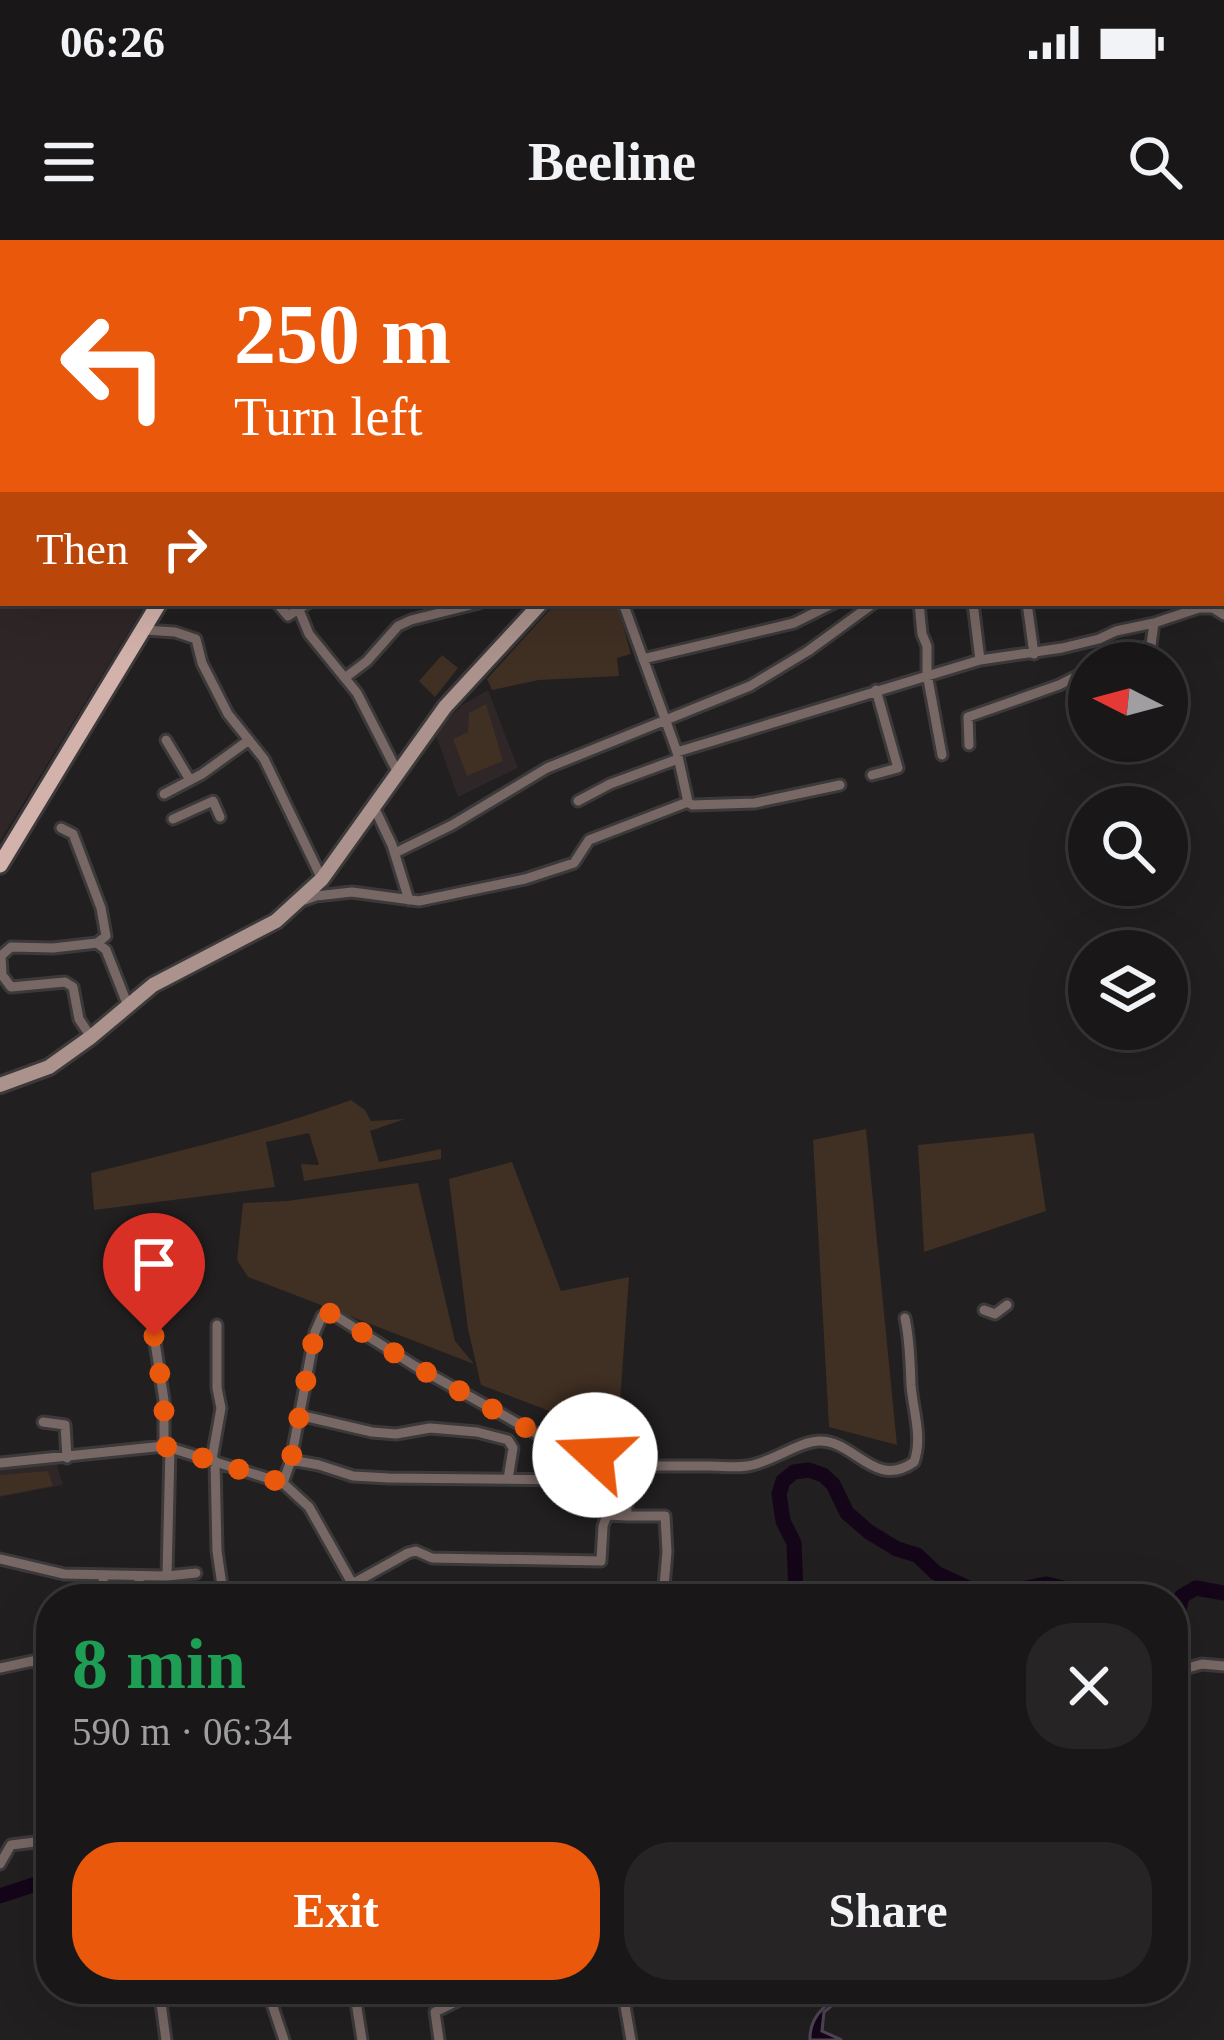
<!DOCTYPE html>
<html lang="en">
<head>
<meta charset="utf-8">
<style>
  body { margin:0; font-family:Georgia,serif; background:#262424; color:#f1f3f6; height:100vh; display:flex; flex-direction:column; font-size:45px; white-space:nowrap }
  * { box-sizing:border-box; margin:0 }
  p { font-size:39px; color:#9f9fa1 }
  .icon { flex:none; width:66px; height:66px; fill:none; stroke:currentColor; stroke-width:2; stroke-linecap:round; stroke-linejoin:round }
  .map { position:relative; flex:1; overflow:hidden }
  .panel { position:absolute; left:36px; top:1344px; width:1152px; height:420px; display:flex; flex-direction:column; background:#191717; border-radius:48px; box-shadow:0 12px 48px #0002,0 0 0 3px #373636 }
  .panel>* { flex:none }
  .guide { position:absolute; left:0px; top:0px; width:1224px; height:366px; box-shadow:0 12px 48px #0002,0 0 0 3px #373636; background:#ea580c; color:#fff; overflow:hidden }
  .needle { width:78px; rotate:276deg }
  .tools { position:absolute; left:1068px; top:402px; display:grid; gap:24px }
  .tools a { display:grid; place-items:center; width:120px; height:120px; border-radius:50%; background:#191717; box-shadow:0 12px 48px #0002,0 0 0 3px #373636; font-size:60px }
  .pin { position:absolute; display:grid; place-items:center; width:102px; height:102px; color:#fff; margin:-123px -51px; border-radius:50% 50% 50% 0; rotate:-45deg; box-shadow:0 0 12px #0007 }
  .pin .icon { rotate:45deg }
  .me { position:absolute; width:132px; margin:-66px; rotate:290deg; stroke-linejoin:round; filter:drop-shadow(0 0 9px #0008) }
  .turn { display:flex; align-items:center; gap:42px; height:252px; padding:0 36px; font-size:54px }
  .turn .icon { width:156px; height:156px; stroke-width:2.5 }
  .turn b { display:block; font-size:84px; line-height:102px }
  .then { display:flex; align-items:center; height:114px; padding:0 36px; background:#0003; gap:24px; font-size:45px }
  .round { display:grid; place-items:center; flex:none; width:126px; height:126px; border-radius:48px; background:#262424 }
  .overview { display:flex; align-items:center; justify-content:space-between; height:204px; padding:0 36px }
  h1 { font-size:72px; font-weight:800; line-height:90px; color:#1e9e55 }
  .action { display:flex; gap:24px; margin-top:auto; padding:24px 36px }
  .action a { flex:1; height:138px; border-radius:48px; background:#ea580c; color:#fff; font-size:48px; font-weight:800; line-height:138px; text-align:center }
  .action a+a { background:#262424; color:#f1f3f6 }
  .status { display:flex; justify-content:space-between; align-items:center; height:84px; padding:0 60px; background:#191717; direction:ltr }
  .status svg { height:33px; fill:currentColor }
  header { display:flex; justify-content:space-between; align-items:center; height:156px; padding:0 36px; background:#191717; font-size:54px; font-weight:800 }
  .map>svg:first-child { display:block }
</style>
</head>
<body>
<div class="status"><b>06:26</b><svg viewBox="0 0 49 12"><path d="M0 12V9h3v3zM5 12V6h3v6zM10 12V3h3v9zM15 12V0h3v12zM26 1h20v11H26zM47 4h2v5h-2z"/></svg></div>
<header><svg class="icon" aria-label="menu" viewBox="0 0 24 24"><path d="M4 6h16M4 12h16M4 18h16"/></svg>Beeline<svg class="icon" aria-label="search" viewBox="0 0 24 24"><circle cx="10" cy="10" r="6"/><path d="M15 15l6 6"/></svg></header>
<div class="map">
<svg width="1224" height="1800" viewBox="0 0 1224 1800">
  <rect width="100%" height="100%" fill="#211f1f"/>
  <path fill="#2f2627" d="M0 0H357L355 3H3V363H146L0 601Z
    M488 450 518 528 458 557 435 493 462 465Z
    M56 1223 63 1245 0 1257V1228L6 1225Z"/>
  <path fill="#402f23" d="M0 0H86L84 3H3V134L0 139Z
    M556 363H617L631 414 617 418 619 436 539 440 492 450 487 439Z
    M442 415 458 428 435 457 419 441Z
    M486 464 503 521 467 536 453 499 468 492 469 473Z
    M351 860 365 870 371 881 405 879 370 891 379 922 441 909V919L304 941 301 924 319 925 309 893 266 902 275 947 94 970 91 933C179 911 266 891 351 860Z
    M866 889 897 1205 829 1187 813 900Z
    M1034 893 1046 971 924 1012 918 905Z
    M512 922 561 1051 629 1037 618 1190 607 1197 586 1185 481 1145 468 1089 449 939Z
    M418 943 455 1101 474 1124 248 1037 237 1020 243 963 287 961Z
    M48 1231 53 1246 0 1256V1235Z"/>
  <path fill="#140519" stroke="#504553" stroke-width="3" d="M845 1749H869L870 1758 842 1757 824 1772 822 1791 842 1800H810C809 1775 828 1764 845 1749Z"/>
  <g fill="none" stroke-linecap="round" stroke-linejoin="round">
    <path stroke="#504553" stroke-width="3" d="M43 1223 87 1218"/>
    <path stroke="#140519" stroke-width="15" d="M627 1359 636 1356 641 1359
      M799 1359 796 1353 794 1303 783 1281 779 1254 783 1241 794 1232 809 1230 823 1235 833 1244 847 1273 869 1292 897 1309 917 1315 936 1333 986 1356 1046 1344 1068 1349 1071 1355 1088 1359
      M1173 1396 1182 1356 1196 1348 1224 1353
      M0 1656 51 1639"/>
    <path stroke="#575555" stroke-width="21" d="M0 199 3 196"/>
    <path stroke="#575555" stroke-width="54" d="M128 3 130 0
      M0 212 3 207"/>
    <g stroke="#3b3939" stroke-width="15">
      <path id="street" d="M277 363 288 376 308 363
        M919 363 922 394 927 406V434L942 515
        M973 363 980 420
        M1027 363 1034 414
        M299 370 309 394 357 453 398 533
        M145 390 175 392 196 399 202 423 228 474 264 519 322 639
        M643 419 794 383 834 363
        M1106 423 1151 405 1154 383
        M346 437 367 421 398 386 411 380 479 363
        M166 500 190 540
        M969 505 968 477 1059 445 1089 430
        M677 512 980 420 1062 408 1099 399 1116 391 1154 383 1199 368H1213L1224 375
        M872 535 898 528 876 450
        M164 554 202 534 249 500
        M578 561 610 544 678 519
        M688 562 692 565 755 563 840 545
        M374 567 392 605 409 660
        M173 579 213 561 220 577
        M61 588 73 594 101 668 106 696 97 703
        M395 613 452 585 547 528 750 446 808 411 874 363
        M305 660 316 656 352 652 419 661 525 639 574 623 589 600 688 562 677 512 623 363
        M91 797 79 779 73 747 65 742 11 747 2 735 1 716 11 707 53 708 97 703 106 710 128 766
        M984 1070 995 1074 1007 1065
        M154 1096 164 1160V1206
        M299 1175 372 1192 396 1194 430 1188 477 1192 508 1200 513 1208 508 1239
        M43 1182 65 1185 67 1218
        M212 1219 221 1168 217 1148V1085
        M291 1220 319 1225 353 1236 389 1238 567 1240 624 1236 626 1239 627 1276 607 1275 603 1286 601 1321 432 1318 416 1311 408 1313 354 1343
        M215 1221 217 1311 224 1359
        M0 1223 164 1206 283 1243 309 1267 361 1359
        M283 1243 291 1220 315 1092 322 1076 331 1073 415 1126 537 1194 624 1226C652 1226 681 1226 709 1226 722 1226 735 1228 747 1226 771 1223 797 1202 819 1201 855 1200 874 1250 914 1222 923 1197 913 1171 911 1145 910 1122 910 1101 905 1078
        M627 1276H665L667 1312 663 1357H724
        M0 1319 64 1334 167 1336 170 1208
        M103 1336 104 1359
        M139 1336 140 1359
        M167 1336 196 1333
        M38 1420 49 1458
        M0 1428 51 1417
        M1173 1432 1202 1424 1224 1426
        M0 1624 11 1605 51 1600
        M159 1749 166 1800
        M267 1749 284 1800
        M354 1749 362 1800
        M622 1749 631 1800
        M439 1800 435 1772 476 1752 474 1749"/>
    </g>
    <g stroke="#3b3939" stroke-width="20">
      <path id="secondary" d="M509 3 510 0
        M901 3 908 0
        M0 845 49 827 91 797 153 745 276 681 322 639 445 467 541 363"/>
    </g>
    <g stroke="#3b3939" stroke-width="21">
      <path id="primary" d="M368 3 370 0
        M0 625 159 363"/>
    </g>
    <use href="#street" stroke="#786865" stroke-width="9"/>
    <use href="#secondary" stroke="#ab928c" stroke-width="14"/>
    <use href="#primary" stroke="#d3b2ab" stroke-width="15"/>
  </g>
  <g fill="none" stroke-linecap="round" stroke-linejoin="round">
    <path stroke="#ea580c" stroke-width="21" stroke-dasharray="0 37.8" d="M154 1096 164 1160V1206L283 1243 291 1220 315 1092 322 1076 331 1073 415 1126 537 1194 595 1215"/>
  </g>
</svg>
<div class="tools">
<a><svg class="needle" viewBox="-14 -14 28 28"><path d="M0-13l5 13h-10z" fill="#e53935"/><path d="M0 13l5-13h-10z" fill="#9f9fa1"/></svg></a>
<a><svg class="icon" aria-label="search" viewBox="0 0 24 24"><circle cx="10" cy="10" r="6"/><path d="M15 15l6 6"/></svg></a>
<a><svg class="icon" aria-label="layers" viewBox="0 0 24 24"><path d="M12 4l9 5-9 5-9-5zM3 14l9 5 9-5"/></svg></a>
</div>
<div class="pin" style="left:154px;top:1096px;background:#d93025"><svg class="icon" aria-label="arrive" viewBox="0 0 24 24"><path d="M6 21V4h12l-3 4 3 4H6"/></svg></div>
<svg class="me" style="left:595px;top:1215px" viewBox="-20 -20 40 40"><circle r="19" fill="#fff"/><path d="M0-13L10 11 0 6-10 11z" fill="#ea580c"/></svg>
<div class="guide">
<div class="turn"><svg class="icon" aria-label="left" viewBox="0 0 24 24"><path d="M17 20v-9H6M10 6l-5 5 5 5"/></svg><div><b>250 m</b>Turn left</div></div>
<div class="then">Then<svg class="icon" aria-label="right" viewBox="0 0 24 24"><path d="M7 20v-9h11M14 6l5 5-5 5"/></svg></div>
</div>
<section class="panel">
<div class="overview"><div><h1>8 min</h1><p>590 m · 06:34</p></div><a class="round"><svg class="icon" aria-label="close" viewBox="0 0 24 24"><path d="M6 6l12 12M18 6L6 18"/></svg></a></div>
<div class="action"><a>Exit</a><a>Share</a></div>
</section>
</div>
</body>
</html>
